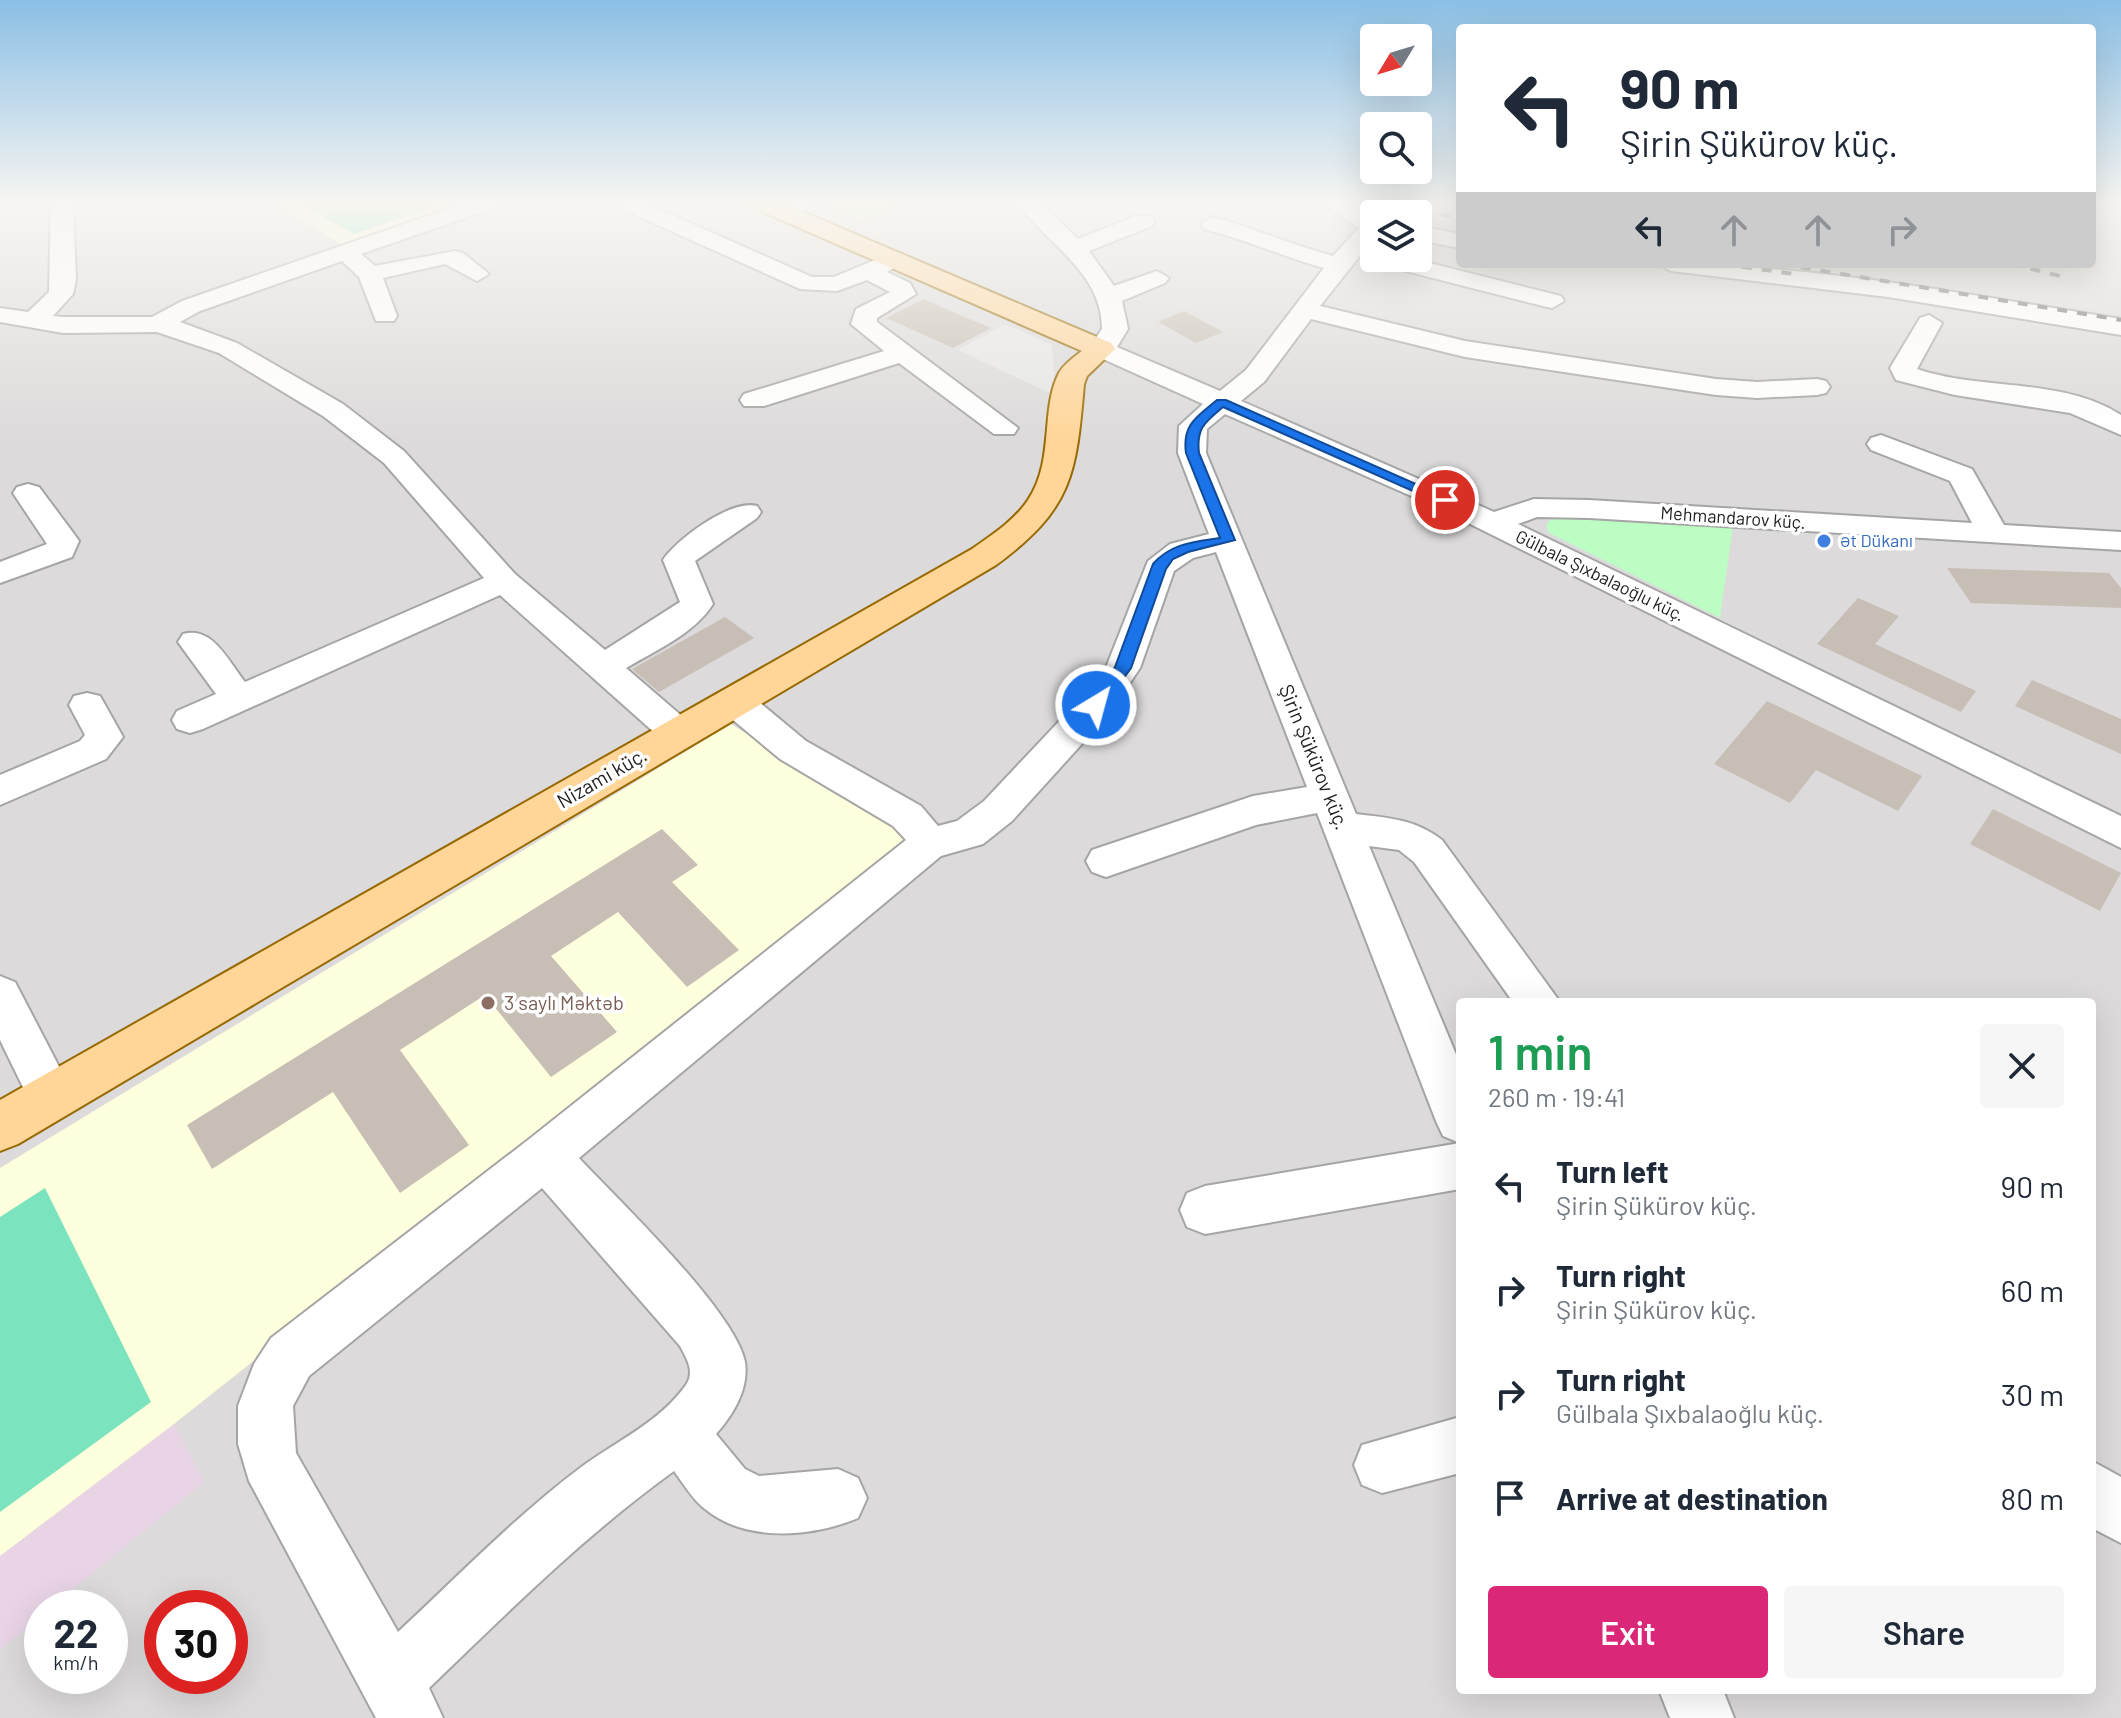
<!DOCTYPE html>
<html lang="en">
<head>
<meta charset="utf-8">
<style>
  body { margin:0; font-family:Barlow,sans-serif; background:#f6f6f7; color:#1f2937; height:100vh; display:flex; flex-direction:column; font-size:30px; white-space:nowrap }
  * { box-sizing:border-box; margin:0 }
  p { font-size:26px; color:#747a83 }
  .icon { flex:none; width:44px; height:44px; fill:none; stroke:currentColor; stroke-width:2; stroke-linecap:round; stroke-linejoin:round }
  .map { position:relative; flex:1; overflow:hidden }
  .details { position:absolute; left:1456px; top:998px; width:640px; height:696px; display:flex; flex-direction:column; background:#fff; border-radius:8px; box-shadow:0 8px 32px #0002 }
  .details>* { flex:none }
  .banner { position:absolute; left:1456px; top:24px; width:640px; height:244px; border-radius:8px; box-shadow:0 8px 32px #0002; background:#fff; color:#1f2937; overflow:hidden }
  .needle { width:52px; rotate:232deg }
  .buttons { position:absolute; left:1360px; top:24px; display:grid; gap:16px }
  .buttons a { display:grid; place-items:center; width:72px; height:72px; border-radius:8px; background:#fff; box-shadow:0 8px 32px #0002; font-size:40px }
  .speed { position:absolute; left:24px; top:1590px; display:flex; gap:16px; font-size:40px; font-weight:700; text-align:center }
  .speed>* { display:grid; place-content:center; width:104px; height:104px; border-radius:50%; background:#fff; box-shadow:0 8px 32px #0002; line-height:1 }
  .speed small { font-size:20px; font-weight:400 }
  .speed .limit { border:12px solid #d22; background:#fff; color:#111 }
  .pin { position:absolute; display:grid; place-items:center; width:68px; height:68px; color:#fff; margin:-34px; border:4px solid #fff; border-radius:50%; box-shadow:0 2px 8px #0007 }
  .me { position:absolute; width:88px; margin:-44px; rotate:37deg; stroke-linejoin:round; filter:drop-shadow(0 0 6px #0008) }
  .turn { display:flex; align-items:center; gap:28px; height:168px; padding:0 32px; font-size:36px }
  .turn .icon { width:104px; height:104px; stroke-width:2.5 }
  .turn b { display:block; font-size:56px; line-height:68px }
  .lanes { display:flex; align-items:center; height:76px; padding:0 32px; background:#0003; justify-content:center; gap:40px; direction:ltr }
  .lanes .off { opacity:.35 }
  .round { display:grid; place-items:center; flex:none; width:84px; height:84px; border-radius:8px; background:#f6f6f7 }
  .summary { display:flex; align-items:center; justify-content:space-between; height:136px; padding:0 32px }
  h1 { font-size:48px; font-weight:600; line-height:60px; color:#1e9e55 }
  .primary-button { display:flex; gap:16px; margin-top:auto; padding:16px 32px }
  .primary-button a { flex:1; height:92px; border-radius:8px; background:#db2777; color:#fff; font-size:32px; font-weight:600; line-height:92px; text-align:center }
  .primary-button a+a { background:#f6f6f7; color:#1f2937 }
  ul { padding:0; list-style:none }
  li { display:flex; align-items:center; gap:24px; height:104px; padding:0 32px }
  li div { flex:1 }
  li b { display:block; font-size:30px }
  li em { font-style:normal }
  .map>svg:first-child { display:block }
</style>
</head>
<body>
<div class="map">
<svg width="2121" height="1718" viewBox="0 0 2121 1718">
  <rect width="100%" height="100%" fill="#efece3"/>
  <path fill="#dcdada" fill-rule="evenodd" d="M0 203H1460V264H2092V203H2121V1718H0ZM1374 214H1418V258H1374ZM1460 1002H2092V1690H1460ZM42 1608H110V1676H42ZM162 1608H230V1676H162Z"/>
  <path fill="#e9d4e5" d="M174 1424 204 1482 50 1608H42V1615L0 1650V1556Z"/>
  <path fill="#feffdc" d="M273 203H469L346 247Z
    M731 724 912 838 174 1424 0 1556V1168Z"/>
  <path fill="#bcfdc3" d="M827 203H898L863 219 825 204Z
    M1566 517 1733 526 1720 618 1549 533 1546 525 1550 520Z"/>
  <path fill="#7be4be" d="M299 203H444L354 234Z
    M45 1188 151 1402 0 1512V1217Z"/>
  <path fill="#e6e6e6" d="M1005 324 1052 345 1056 396 958 350Z"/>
  <path fill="#c7beb6" d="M924 299 953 312 991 328 953 348 886 318Z
    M1184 311 1223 332 1196 343 1158 322Z
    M1947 568 2109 573 2121 588V608L1971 603Z
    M1858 598 1899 616 1875 644 1976 691 1961 712 1817 644Z
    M725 617 754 638 659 692 632 669Z
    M2032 680 2121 719V754L2015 706Z
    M1767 701 1922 776 1898 811 1816 770 1790 803 1714 764Z
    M1993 809 2121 873 2100 911 1970 844Z
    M662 829 698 865 672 882 739 950 687 987 618 912 551 956 617 1032 551 1077 485 995 400 1050 469 1145 400 1193 333 1092 212 1169 187 1125Z"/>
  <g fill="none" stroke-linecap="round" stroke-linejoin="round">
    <g stroke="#a5a5a5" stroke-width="4">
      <path id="minor" d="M51 203H73L76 280 73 294 53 316 63 317H152L182 301 465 203H496L493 208 361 254 375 266 455 251 463 253 489 274 477 281 445 264 383 278 397 316 394 321H376L359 277 342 261 200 311 180 322 237 343 343 404 404 451 515 574 605 650 680 602 663 560C677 539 731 499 757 506L761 512 757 518 695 561 713 604C694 634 656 650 626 668L691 724 696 733 691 742 678 746 665 742 500 595 203 729 190 733 177 729 172 720 177 711 216 694 178 642 183 634C213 626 228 661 245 682L484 578 384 463 323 416 219 353 157 332 63 333 0 322V308L28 312 49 292Z
        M617 203H645L812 277H834L887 255H903L907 260 887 272 910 283 916 294 877 318V322L1018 428 1014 434H994L899 363 764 406H744L740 400 744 394 884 351 851 324 856 309 890 292 867 280 837 291 800 289 620 208Z
        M786 203H814L791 217H775L772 212Z
        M1017 203H1041L1078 239 1136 216H1152L1155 221 1152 226 1089 251 1114 286 1157 271 1169 278 1165 283 1122 301 1128 329 1117 347 1220 391 1246 370 1324 268C1283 257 1245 239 1204 229L1201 224 1212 217C1254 228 1291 245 1333 256L1359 228 1322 203H1348L1374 218V238L1320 306 1465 341 1716 379 1757 382 1817 379 1826 381 1830 387 1826 393 1817 395 1757 398 1716 395 1465 357 1311 319 1264 382 1241 401 1494 512 1534 499 1589 500 1972 523 1950 481 1871 450 1867 444 1871 438 1881 435 1972 469 2004 525 2121 532V550L1589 518 1537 517 1518 524 2121 816V848L1434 506 1225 414 1207 429 1206 453 1356 814C1389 818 1415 819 1442 840L1560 1002H1513L1414 862 1399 850 1369 846 1460 1064V1143L1443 1136 1436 1121 1317 813 1256 825 1106 877 1092 872 1086 861 1092 850 1253 796 1307 787 1216 552 1193 558 1174 571 1140 668 1109 714 1012 821 983 844 941 856 579 1158C618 1200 735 1311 745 1362 749 1389 733 1415 716 1434L745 1469 759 1476 838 1469 858 1478 867 1498 858 1518C813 1537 746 1543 705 1509 693 1500 683 1483 674 1471 585 1535 508 1612 429 1688L443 1718H376L249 1481 238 1444V1406L254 1364 271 1338 528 1140 906 840 893 826 780 759 721 710 716 701 721 692 734 689 747 692 806 741 921 806 938 826 957 821 984 801 1083 696 1107 665 1148 561 1170 544 1209 534 1178 453 1179 426 1203 404 1092 354 1088 349 1102 329C1102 272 1048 245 1017 203ZM542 1188 680 1346C687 1359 695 1372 686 1385 660 1422 615 1442 580 1468 515 1517 457 1577 398 1632L296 1453 293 1406 309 1376Z
        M1418 226 1460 234V248L1418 240Z
        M1374 253V258H1410L1561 296 1564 301 1552 308 1543 306 1374 263 1370 258Z
        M1659 264C1814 264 1968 295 2121 319V335L1888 297 1671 271Z
        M1929 315 1942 323 1917 369C1981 391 2062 377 2121 415V435L2070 413 1955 395 1896 380 1890 368 1920 318Z
        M28 484 39 487 74 534 79 541 72 557 0 583V562L47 544 13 493 17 487Z
        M87 693 100 696 123 737 106 759 0 805V775L80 741 85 735 69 705 74 696Z
        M0 976 15 982 67 1082 74 1097 67 1112 51 1118 35 1112 0 1040Z
        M1460 1143V1189L1205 1234 1187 1227 1180 1210 1187 1193 1205 1186Z
        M1460 1417V1473L1382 1493 1362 1485 1354 1465 1362 1445Z
        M2092 1461 2121 1477V1543L2092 1528Z
        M1659 1690H1723L1734 1718H1670Z"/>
    </g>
    <g stroke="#976900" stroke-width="4">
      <path id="major" d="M750 203H782L1111 343 1115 349 1087 376 1084 384C1076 475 1073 508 996 565L18 1144 0 1151V1100L972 549C992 535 1014 521 1028 500 1055 460 1040 409 1059 373 1064 364 1074 357 1082 351L754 208Z"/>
    </g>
    <use href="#minor" fill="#fff" fill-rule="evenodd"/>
    <use href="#major" fill="#ffd598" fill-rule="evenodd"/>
    <path stroke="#6c6c6c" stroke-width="4" stroke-dasharray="10 10" stroke-linecap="butt" d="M1358 203 1394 210
      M1382 203 1460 218
      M1722 264 1794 274
      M1781 264 2121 320
      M2011 264 2068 278"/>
  </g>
  <linearGradient id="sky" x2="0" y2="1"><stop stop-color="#8bbfe5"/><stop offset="0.46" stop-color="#f8f6f2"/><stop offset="1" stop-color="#f8f6f2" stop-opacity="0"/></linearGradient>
  <rect width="2121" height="443" fill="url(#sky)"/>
  <path fill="#1a73e8" stroke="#114b97" stroke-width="2" d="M1217 400H1226L1452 500 1440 503 1223 407C1205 422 1196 428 1199 453L1235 540 1188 552 1173 559 1166 569 1131 668 1101 709H1090V701L1115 667 1153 564C1171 543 1194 542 1220 538L1186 453C1182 424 1197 417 1217 400Z"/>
  <circle fill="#3f7fe0" stroke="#fff" stroke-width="3" cx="1824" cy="541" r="8"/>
  <circle fill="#8d6e63" stroke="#fff" stroke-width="3" cx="488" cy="1003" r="8"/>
  <g text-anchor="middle" stroke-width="7" stroke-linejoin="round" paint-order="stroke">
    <g font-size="18" fill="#1e1e1e" stroke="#fff">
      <text transform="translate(1733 518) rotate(4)" y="6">Mehmandarov küç.</text>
      <text transform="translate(1600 576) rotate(26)" y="6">Gülbala Şıxbalaoğlu küç.</text>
    </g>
    <g font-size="18" fill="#366cbe" stroke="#fff" text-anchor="start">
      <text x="1840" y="547">Ət Dükanı</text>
    </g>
    <g font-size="20" fill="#1e1e1e" stroke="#fff">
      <text transform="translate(1314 757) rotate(68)" y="7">Şirin Şükürov küç.</text>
      <text transform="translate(602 778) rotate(-30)" y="7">Nizami küç.</text>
    </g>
    <g font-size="20" fill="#785e54" stroke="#fff" text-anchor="start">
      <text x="504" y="1010">3 saylı Məktəb</text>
    </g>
  </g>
</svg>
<div class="buttons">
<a><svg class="needle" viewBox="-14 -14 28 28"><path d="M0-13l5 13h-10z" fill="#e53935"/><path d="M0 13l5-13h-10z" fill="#747a83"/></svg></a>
<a><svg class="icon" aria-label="search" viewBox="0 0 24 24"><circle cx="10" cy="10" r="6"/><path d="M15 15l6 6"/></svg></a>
<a><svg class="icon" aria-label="layers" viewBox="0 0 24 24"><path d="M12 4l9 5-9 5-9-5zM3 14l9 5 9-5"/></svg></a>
</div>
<div class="speed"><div>22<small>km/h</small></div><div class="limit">30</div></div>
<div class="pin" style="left:1445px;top:500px;background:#d93025"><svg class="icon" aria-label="arrive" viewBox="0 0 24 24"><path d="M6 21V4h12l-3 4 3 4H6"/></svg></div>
<svg class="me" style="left:1096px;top:705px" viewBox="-20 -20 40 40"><circle r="17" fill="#1a73e8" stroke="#fff" stroke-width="3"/><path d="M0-11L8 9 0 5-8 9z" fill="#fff"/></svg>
<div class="banner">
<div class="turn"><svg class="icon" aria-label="left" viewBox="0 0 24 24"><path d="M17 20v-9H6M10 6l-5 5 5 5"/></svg><div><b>90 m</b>Şirin Şükürov küç.</div></div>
<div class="lanes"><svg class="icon" aria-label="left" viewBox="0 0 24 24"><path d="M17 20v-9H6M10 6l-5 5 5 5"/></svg><svg class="icon off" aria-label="ahead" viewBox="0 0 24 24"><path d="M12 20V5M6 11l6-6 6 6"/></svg><svg class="icon off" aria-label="ahead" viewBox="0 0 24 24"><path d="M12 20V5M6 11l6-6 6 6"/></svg><svg class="icon off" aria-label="right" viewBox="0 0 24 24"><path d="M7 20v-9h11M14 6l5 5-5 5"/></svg></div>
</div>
<section class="details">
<div class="summary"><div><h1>1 min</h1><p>260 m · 19:41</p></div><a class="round"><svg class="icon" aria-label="close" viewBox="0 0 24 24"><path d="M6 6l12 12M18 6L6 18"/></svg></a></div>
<ul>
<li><svg class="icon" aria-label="left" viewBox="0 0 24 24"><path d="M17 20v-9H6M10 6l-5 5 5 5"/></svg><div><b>Turn left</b><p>Şirin Şükürov küç.</p></div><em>90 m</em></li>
<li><svg class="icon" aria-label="right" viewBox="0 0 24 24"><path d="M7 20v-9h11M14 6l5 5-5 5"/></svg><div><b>Turn right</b><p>Şirin Şükürov küç.</p></div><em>60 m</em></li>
<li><svg class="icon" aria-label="right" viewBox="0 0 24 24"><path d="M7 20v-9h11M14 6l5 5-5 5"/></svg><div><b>Turn right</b><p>Gülbala Şıxbalaoğlu küç.</p></div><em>30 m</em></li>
<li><svg class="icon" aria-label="arrive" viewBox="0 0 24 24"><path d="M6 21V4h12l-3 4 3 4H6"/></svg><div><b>Arrive at destination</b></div><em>80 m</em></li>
</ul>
<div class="primary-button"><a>Exit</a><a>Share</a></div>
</section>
</div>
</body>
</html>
